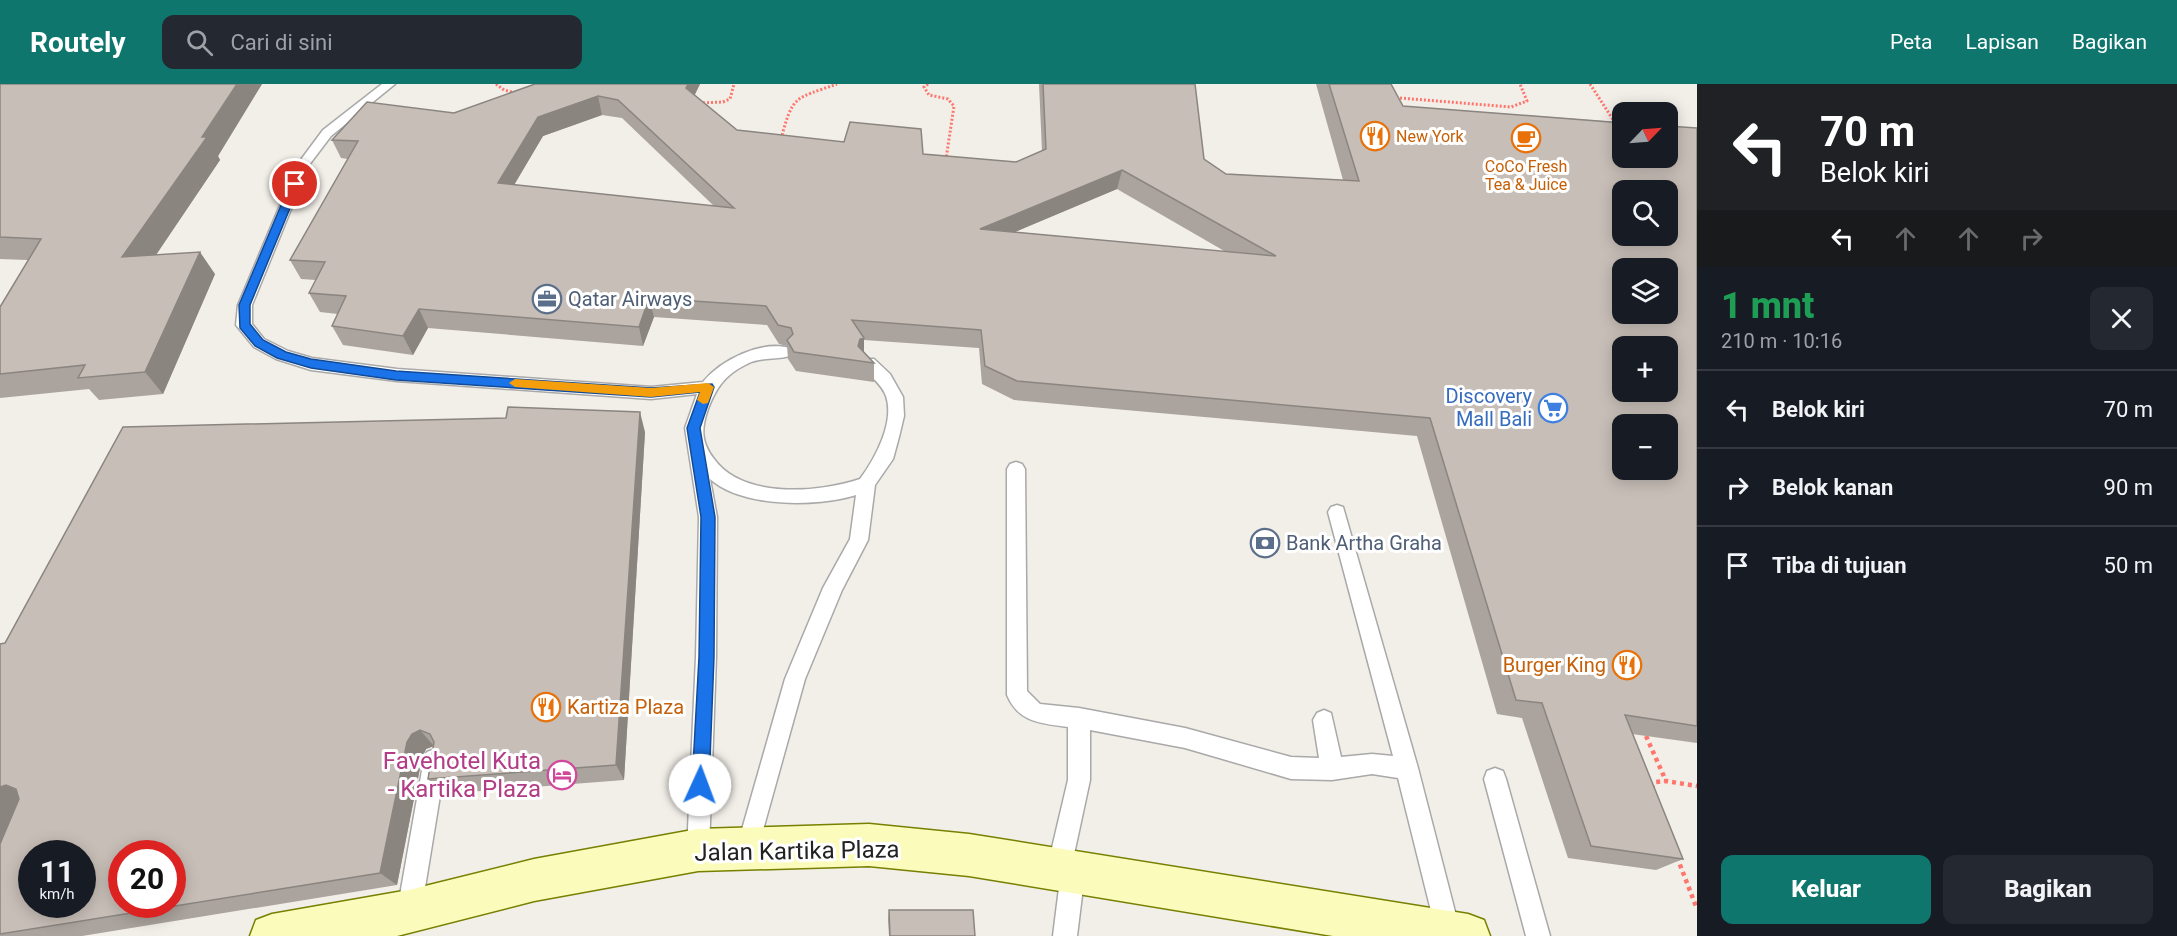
<!DOCTYPE html>
<html lang="id">
<head>
<meta charset="utf-8">
<style>
  body { margin:0; font-family:Roboto,sans-serif; background:#242831; color:#f1f3f6; height:100vh; display:flex; flex-direction:column; font-size:22px; white-space:nowrap }
  * { box-sizing:border-box; margin:0 }
  p { font-size:20px; color:#9ea1a6 }
  .icon { flex:none; width:33px; height:33px; fill:none; stroke:currentColor; stroke-width:2; stroke-linecap:round; stroke-linejoin:round }
  .map { position:relative; flex:1; overflow:hidden }
  .panel { display:flex; flex-direction:column; background:#171b24; width:480px }
  .panel>* { flex:none }
  .top-card { background:#202124; color:#fff; overflow:hidden }
  .needle { width:39px; rotate:65deg }
  .fabs { position:absolute; left:1612px; top:18px; display:grid; gap:12px }
  .fabs a { display:grid; place-items:center; width:66px; height:66px; border-radius:12px; background:#171b24; box-shadow:0 3px 15px #0003; font-size:30px }
  .speed { position:absolute; left:18px; top:756px; display:flex; gap:12px; font-size:30px; font-weight:700; text-align:center }
  .speed>* { display:grid; place-content:center; width:78px; height:78px; border-radius:50%; background:#171b24; box-shadow:0 3px 15px #0003; line-height:1 }
  .speed small { font-size:15px; font-weight:400 }
  .speed .limit { border:9px solid #d22; background:#fff; color:#111 }
  .pin { position:absolute; display:grid; place-items:center; width:51px; height:51px; color:#fff; margin:-26px; border:3px solid #fff; border-radius:50%; box-shadow:0 2px 6px #0007 }
  .me { position:absolute; width:66px; margin:-33px; rotate:2deg; stroke-linejoin:round; filter:drop-shadow(0 0 4px #0008) }
  .turn { display:flex; align-items:center; gap:21px; height:126px; padding:0 24px; font-size:27px }
  .turn .icon { width:78px; height:78px; stroke-width:2.5 }
  .turn b { display:block; font-size:42px; line-height:51px }
  .lanes { display:flex; align-items:center; height:57px; padding:0 24px; background:#0003; justify-content:center; gap:30px; direction:ltr }
  .lanes .off { opacity:.35 }
  .round { display:grid; place-items:center; flex:none; width:63px; height:63px; border-radius:12px; background:#242831 }
  .head { display:flex; align-items:center; justify-content:space-between; height:102px; padding:0 24px }
  h1 { font-size:36px; font-weight:800; line-height:45px; color:#1e9e55 }
  .cta { display:flex; gap:12px; margin-top:auto; padding:12px 24px }
  .cta a { flex:1; height:69px; border-radius:12px; background:#0f766e; color:#fff; font-size:24px; font-weight:800; line-height:69px; text-align:center }
  .cta a+a { background:#242831; color:#f1f3f6 }
  ul { padding:0; list-style:none }
  li { display:flex; align-items:center; gap:18px; height:78px; padding:0 24px; border-top:2px solid #363941 }
  li div { flex:1 }
  li b { display:block; font-size:22px }
  li em { font-style:normal }
  header { display:flex; align-items:center; gap:36px; box-sizing:border-box; height:84px; padding:0 30px; background:#0f766e; color:#fff }
  header strong { font-size:28px }
  nav { display:flex; gap:33px; margin-inline-start:auto; font-size:21px }
  .search { width:420px; height:54px; background:#242831; display:flex; align-items:center; gap:15px; box-sizing:border-box; padding:0 21px; border-radius:12px; color:#9ea1a6; font-size:22px }
  main { display:flex; flex:1; min-height:0 }
  .map>svg:first-child { display:block }
</style>
</head>
<body>
<header>
<strong>Routely</strong>
<div class="search"><svg class="icon" aria-label="search" viewBox="0 0 24 24"><circle cx="10" cy="10" r="6"/><path d="M15 15l6 6"/></svg>Cari di sini</div>
<nav><a>Peta</a><a>Lapisan</a><a>Bagikan</a></nav>
</header>
<main>
<div class="map">
<svg width="1697" height="852" viewBox="0 0 1697 852">
  <rect width="100%" height="100%" fill="#f2eee8"/>
  <g fill="none" stroke-linecap="round" stroke-linejoin="round">
    <g stroke="#a9a9a9" stroke-width="3">
      <path id="lane" d="M382 0H395L331 52 309 81 252 221V240L264 255 288 267 312 274 397 285 651 303 703 298C721 276 761 256 790 264L792 268 790 272C775 276 758 273 745 281 725 291 716 304 708 325 701 345 701 358 714 375 743 415 818 409 860 395 875 375 895 338 886 312 881 298 867 291 860 279L862 275H874L890 290 903 313 904 332 899 353 893 375 875 401 868 456 842 506 805 595 756 771 748 774 740 771 737 763 785 595 823 504 850 455 856 411C818 423 742 424 710 395L717 433 716 573 709 766 706 774 698 777 690 774 687 766 696 573 699 433 685 344 697 310 651 315 397 297 311 286 276 275 254 263 236 241 238 221 297 81 323 46Z
        M1016 378 1022 380 1025 385 1027 607 1040 620 1079 624 1185 644 1291 673 1319 674 1313 636 1317 629 1324 626 1331 629 1341 673 1372 670 1393 672 1328 428 1331 423 1337 421 1343 423 1418 684 1460 847 1458 852H1438L1436 847 1398 694 1372 690 1332 696 1291 695 1185 664 1090 646V696L1073 775 1081 779 1085 787 1077 852H1053L1060 796 1051 793 1047 785 1068 696V643C1041 639 1019 639 1007 611V385L1010 380Z
        M435 665 443 668 446 675 421 828 417 836 409 840 401 836 397 828 424 675 427 668Z
        M1495 684 1503 687 1506 695 1550 852H1526L1484 695 1487 687Z"/>
    </g>
    <g stroke="#778001" stroke-width="3">
      <path id="secondary" d="M869 740 969 750 1468 830 1484 836 1490 852H1333L969 792 869 782 698 787 534 817 397 852H250L256 836 272 830 409 806 534 775 698 745Z"/>
    </g>
    <path stroke="#fe766d" stroke-width="3" stroke-dasharray="2 2" stroke-linecap="butt" d="M496 0 504 6 516 9
      M928 0 924 3 929 11 948 15 954 22 946 75
      M1590 0 1623 51
      M1400 14 1511 23 1527 17 1520 0
      M699 19 723 18 730 15 734 0
      M781 55C793 10 795 15 837 0"/>
    <path stroke="#fe766d" stroke-width="4.5" stroke-dasharray="4 4" stroke-linecap="butt" d="M1646 652 1666 697
      M1651 704 1656 698 1666 697 1697 702
      M1677 773 1697 825"/>
    <use href="#lane" fill="#fff" fill-rule="evenodd"/>
    <use href="#secondary" fill="#fbfcbc" fill-rule="evenodd"/>
  </g>
  <path fill="#aba39d" fill-rule="evenodd" d="M0 0H262L218 72 220 76 156 171 215 190 163 310 99 316 89 305 0 314V223L28 176 0 175Z
    M535 0H700L694 11 737 46 923 70 1016 78 1042 67 1039 0H1195L1204 75 1226 90 1343 96 1316 0H1391L1403 22 1697 44V659L1632 650 1683 775 1656 786 1568 774 1522 634 1497 630 1417 352 1014 316 982 300 979 264 864 256V268L874 279V298L796 287 788 275 787 262 779 260 767 241 654 233 643 262 428 244 413 271 343 261 332 242 338 230 320 228 309 209 316 196 301 195 290 176 348 75 341 74 332 56 454 29ZM602 31 622 34 714 122 514 101 543 52ZM1117 105 1226 168 1015 148Z
    M645 348 624 696 442 710 428 695 434 662 426 665 422 674 397 801 82 852H0V560L5 559Z
    M889 826 975 852H889L888 835Z"/>
  <path fill="#8b8580" d="M237 0H262L218 72 220 76 139 196 122 173Z
    M688 0H700L689 23 686 4Z
    M598 12 602 31 543 52 504 118 498 99 538 33Z
    M1122 86 1117 105 977 164 980 145Z
    M200 168 215 190 163 310 145 288Z
    M649 214 654 233 643 262 639 243Z
    M419 225 428 244 413 271 403 252Z
    M864 254V273L858 262 860 255Z
    M640 328 645 348 624 696 616 681Z
    M420 646 434 662 426 665 422 674 397 801 380 789 407 658 412 650Z
    M6 701 35 715 0 779V703Z"/>
  <path fill="#c7beb7" stroke="#8b8580" stroke-width="1.5" fill-rule="evenodd" d="M0 0H237L202 53H207L122 173 200 168 145 288 78 294 85 281 0 290V223L41 155 0 153Z
    M535 0H688L686 4 737 46 844 58 850 38 921 45 923 70 1016 78 1046 65 1043 0H1195L1204 75 1226 90 1359 97 1329 0H1391L1403 22 1623 39V74H1668V42L1697 44V642L1625 631 1683 775 1591 762 1542 619 1516 616 1430 334 1017 297 985 282 981 246 852 236 864 254 860 255 858 262 874 279 794 268 787 256 793 250 791 244 778 241 766 222 649 214 639 243 419 225 403 252 332 242 346 212 309 209 325 178 290 176 358 57 332 56 367 18 454 29ZM598 12 618 16 734 124 498 99 538 33ZM1122 86 1276 172 980 145ZM1623 106H1668V152H1623ZM1623 184H1668V230H1623ZM1623 262H1668V308H1623ZM1623 340H1668V386H1623Z
    M508 323 640 328 616 681 428 695 434 658 430 650 420 646 412 650 407 658 380 789 0 850V760L19 715 16 705 6 701 0 703V560L5 559 123 343 506 334ZM32 770H82V820H32ZM122 770H172V820H122Z
    M889 826H973L975 852H890Z"/>
  <path fill="#1a73e8" stroke="#114b97" stroke-width="1.5" d="M295 97 300 100 250 221V240L263 256 286 268 311 275 396 287 651 304 712 300 714 303 700 344 715 433 714 573 709 701 706 707 700 709 694 707 692 701 699 573 701 433 687 344 700 308 651 313 396 296 311 284 277 274 255 262 240 244 239 221 290 100Z"/>
  <path fill="#f59e0b" d="M515 295 651 304 708 299 714 303 708 319 703 320 697 316 700 308 651 313 515 303 509 299Z"/>
  <defs>
    <g id="restaurant-ring" transform="scale(1.5)"><circle r="9.5" fill="#fff" stroke="#e8710a" stroke-width="1.5"/><path d="M-5-6h1v4h1v-4h1v4h1v-4h1v5L-1.5 .5V6h-2V.5L-5-1ZM5-6V6H3V1.5H1.5Q1.5-4 5-6Z" fill="#e8710a"/></g>
    <g id="cafe-ring" transform="scale(1.5)"><circle r="9.5" fill="#fff" stroke="#e8710a" stroke-width="1.5"/><path d="M-5.5-4.5H6V0H3Q3 3.5 0 3.5H-2.5Q-5.5 3.5-5.5 0ZM3-3.2v2h1.7v-2ZM-6 4.5H4V6H-6Z" fill="#e8710a"/></g>
    <g id="office-ring" transform="scale(1.5)"><circle r="9.5" fill="#fff" stroke="#5c6f8a" stroke-width="1.5"/><path d="M-6-3h4V-5.5h4V-3h4V5H-6ZM-1-4.5V-3h2v-1.5ZM-6 0V1H6V0Z" fill="#5c6f8a"/></g>
    <g id="supermarket-ring" transform="scale(1.5)"><circle r="9.5" fill="#fff" stroke="#3f7fe0" stroke-width="1.5"/><path d="M-6-5.5h2.5l.6 2H6L4.5 2H-2.5L-4.4-4H-6ZM-1.5 3.2a1.3 1.3 0 1 0 .1 0ZM3 3.2a1.3 1.3 0 1 0 .1 0Z" fill="#3f7fe0"/></g>
    <g id="bank-ring" transform="scale(1.5)"><circle r="9.5" fill="#fff" stroke="#5c6f8a" stroke-width="1.5"/><path d="M-6-4H6V4H-6ZM0-2.3a2.3 2.3 0 1 0 0 4.6a2.3 2.3 0 1 0 0-4.6Z" fill="#5c6f8a"/></g>
    <g id="hotel-ring" transform="scale(1.5)"><circle r="9.5" fill="#fff" stroke="#d1479c" stroke-width="1.5"/><path d="M-6-4.5h1.5V1H6V5H4.5V3h-9V5H-6ZM-4 0a1.8 1.8 0 1 1 3.6 0ZM.5 0V-2.5h3Q6-2.5 6 0Z" fill="#d1479c"/></g>
  </defs>
  <g fill-rule="evenodd">
    <use href="#restaurant-ring" x="1375" y="52"/>
    <use href="#cafe-ring" x="1526" y="54"/>
    <use href="#office-ring" x="547" y="215"/>
    <use href="#supermarket-ring" x="1553" y="324"/>
    <use href="#bank-ring" x="1265" y="459"/>
    <use href="#restaurant-ring" x="1627" y="581"/>
    <use href="#restaurant-ring" x="546" y="623"/>
    <use href="#hotel-ring" x="562" y="691"/>
  </g>
  <g text-anchor="middle" stroke-width="6" stroke-linejoin="round" paint-order="stroke">
    <g font-size="16" fill="#c56008" stroke="#fff" text-anchor="start">
      <text x="1396" y="58">New York</text>
      <text x="1526" y="88" text-anchor="middle">CoCo Fresh<tspan x="1526" dy="18">Tea &amp; Juice</tspan></text>
    </g>
    <g font-size="20" fill="#4e5e75" stroke="#fff" text-anchor="start">
      <text x="568" y="222">Qatar Airways</text>
      <text x="1286" y="466">Bank Artha Graha</text>
    </g>
    <g font-size="20" fill="#366cbe" stroke="#fff" text-anchor="end">
      <text x="1532" y="319">Discovery<tspan x="1532" dy="23">Mall Bali</tspan></text>
    </g>
    <g font-size="20" fill="#c56008" stroke="#fff" text-anchor="end">
      <text x="1606" y="588">Burger King</text>
      <text x="567" y="630" text-anchor="start">Kartiza Plaza</text>
    </g>
    <g font-size="24" fill="#b23c85" stroke="#fff" text-anchor="end">
      <text x="541" y="685">Favehotel Kuta<tspan x="541" dy="28">- Kartika Plaza</tspan></text>
    </g>
    <g font-size="24" fill="#222" stroke="#fff">
      <text transform="translate(797 767) rotate(-1)" y="8">Jalan Kartika Plaza</text>
    </g>
  </g>
</svg>
<div class="fabs">
<a><svg class="needle" viewBox="-14 -14 28 28"><path d="M0-13l5 13h-10z" fill="#e53935"/><path d="M0 13l5-13h-10z" fill="#9ea1a6"/></svg></a>
<a><svg class="icon" aria-label="search" viewBox="0 0 24 24"><circle cx="10" cy="10" r="6"/><path d="M15 15l6 6"/></svg></a>
<a><svg class="icon" aria-label="layers" viewBox="0 0 24 24"><path d="M12 4l9 5-9 5-9-5zM3 14l9 5 9-5"/></svg></a>
<a>+</a>
<a>−</a>
</div>
<div class="speed"><div>11<small>km/h</small></div><div class="limit">20</div></div>
<div class="pin" style="left:295px;top:100px;background:#d93025"><svg class="icon" aria-label="arrive" viewBox="0 0 24 24"><path d="M6 21V4h12l-3 4 3 4H6"/></svg></div>
<svg class="me" style="left:700px;top:701px" viewBox="-20 -20 40 40"><circle r="19" fill="#fff"/><path d="M0-13L10 11 0 6-10 11z" fill="#1a73e8"/></svg>
</div>
<section class="panel">
<div class="top-card">
<div class="turn"><svg class="icon" aria-label="left" viewBox="0 0 24 24"><path d="M17 20v-9H6M10 6l-5 5 5 5"/></svg><div><b>70 m</b>Belok kiri</div></div>
<div class="lanes"><svg class="icon" aria-label="left" viewBox="0 0 24 24"><path d="M17 20v-9H6M10 6l-5 5 5 5"/></svg><svg class="icon off" aria-label="ahead" viewBox="0 0 24 24"><path d="M12 20V5M6 11l6-6 6 6"/></svg><svg class="icon off" aria-label="ahead" viewBox="0 0 24 24"><path d="M12 20V5M6 11l6-6 6 6"/></svg><svg class="icon off" aria-label="right" viewBox="0 0 24 24"><path d="M7 20v-9h11M14 6l5 5-5 5"/></svg></div>
</div>
<div class="head"><div><h1>1 mnt</h1><p>210 m · 10:16</p></div><a class="round"><svg class="icon" aria-label="close" viewBox="0 0 24 24"><path d="M6 6l12 12M18 6L6 18"/></svg></a></div>
<ul>
<li><svg class="icon" aria-label="left" viewBox="0 0 24 24"><path d="M17 20v-9H6M10 6l-5 5 5 5"/></svg><div><b>Belok kiri</b></div><em>70 m</em></li>
<li><svg class="icon" aria-label="right" viewBox="0 0 24 24"><path d="M7 20v-9h11M14 6l5 5-5 5"/></svg><div><b>Belok kanan</b></div><em>90 m</em></li>
<li><svg class="icon" aria-label="arrive" viewBox="0 0 24 24"><path d="M6 21V4h12l-3 4 3 4H6"/></svg><div><b>Tiba di tujuan</b></div><em>50 m</em></li>
</ul>
<div class="cta"><a>Keluar</a><a>Bagikan</a></div>
</section>
</main>
</body>
</html>
